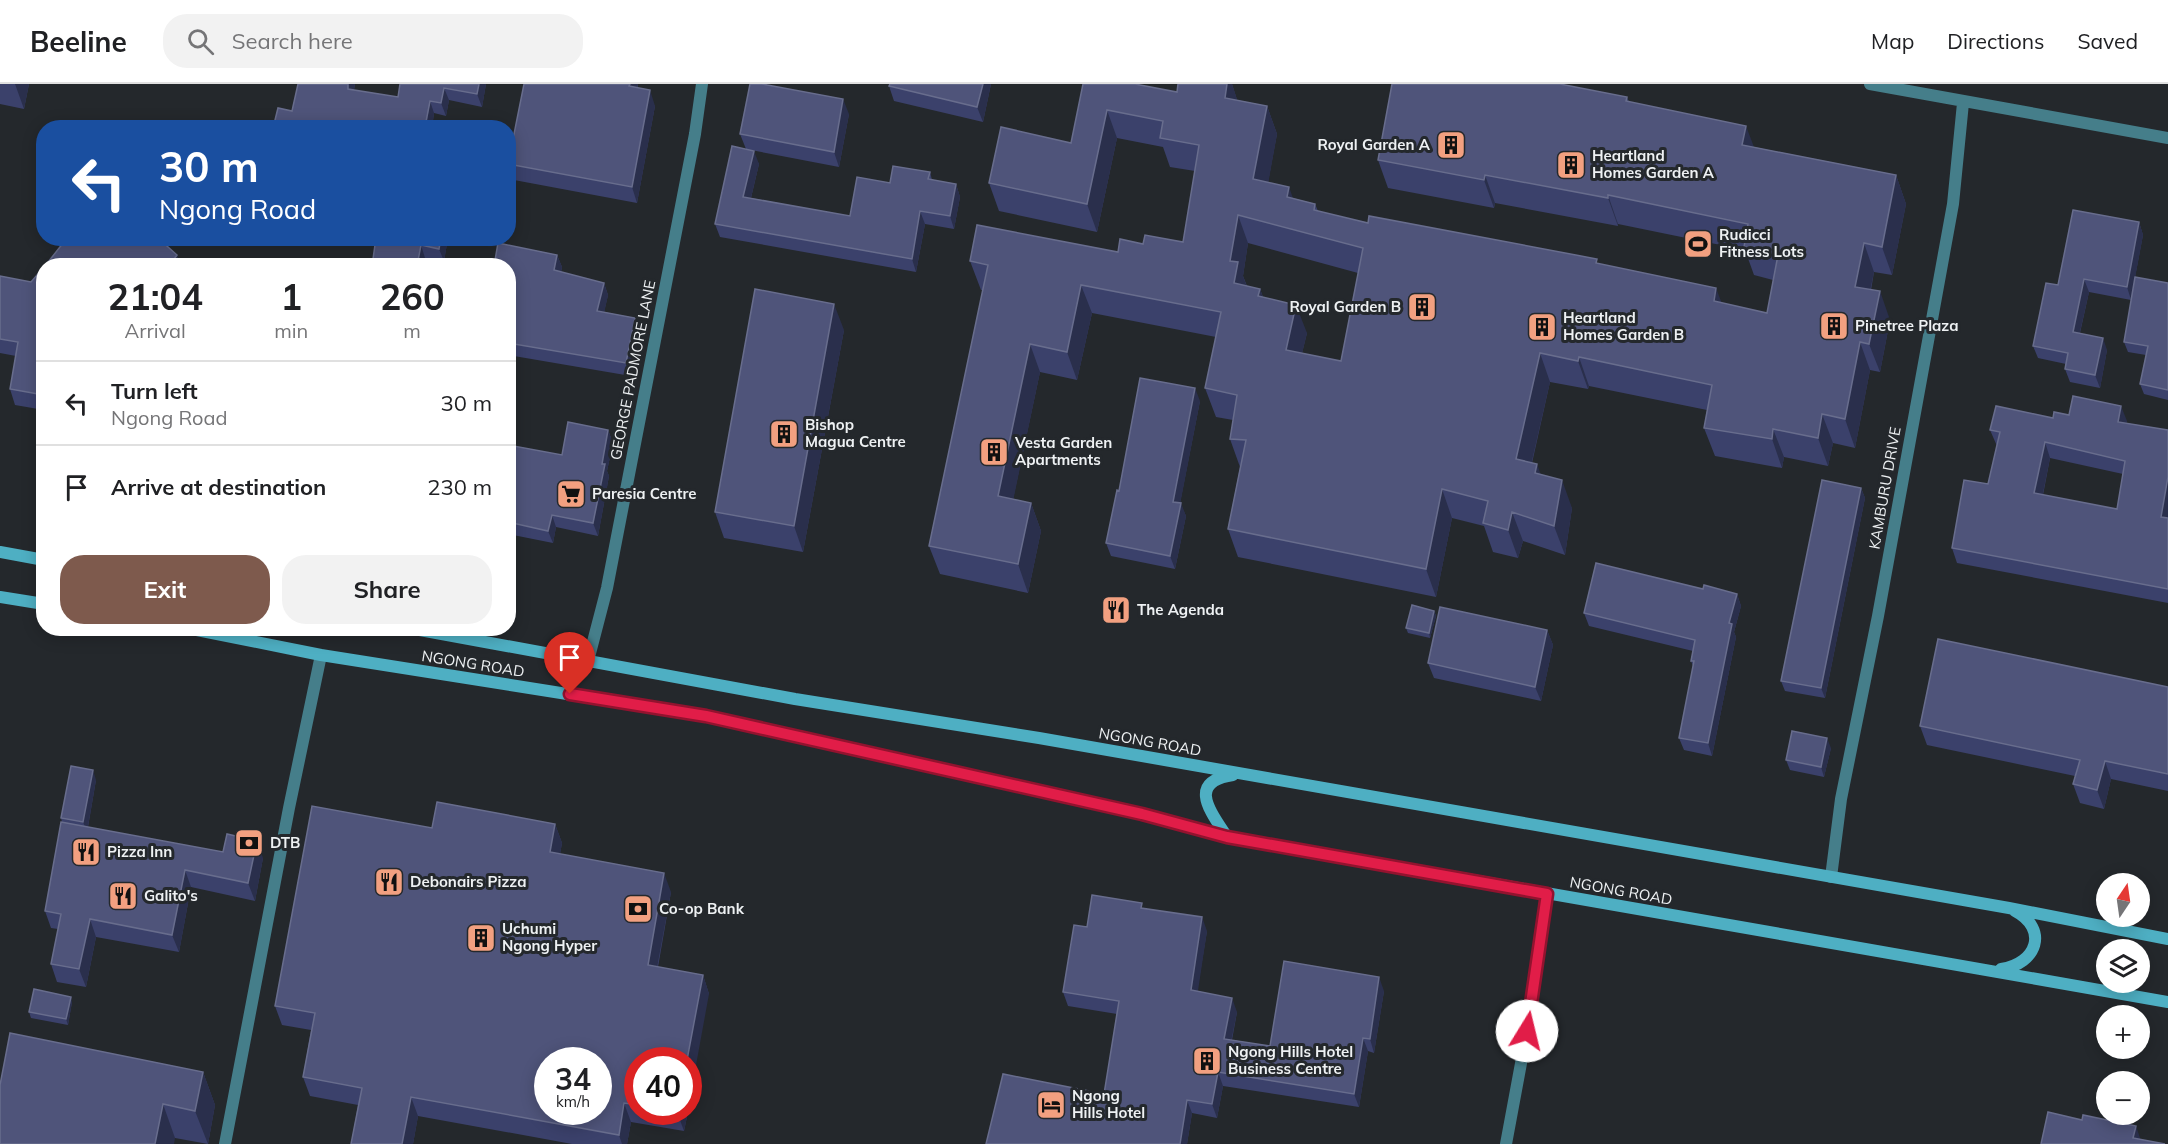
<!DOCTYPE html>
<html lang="en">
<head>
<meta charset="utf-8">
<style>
  body { margin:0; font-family:Mulish,sans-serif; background:#f2f2f2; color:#202124; height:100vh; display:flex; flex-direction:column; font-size:22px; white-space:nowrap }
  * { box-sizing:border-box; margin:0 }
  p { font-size:20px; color:#757577 }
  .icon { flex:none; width:33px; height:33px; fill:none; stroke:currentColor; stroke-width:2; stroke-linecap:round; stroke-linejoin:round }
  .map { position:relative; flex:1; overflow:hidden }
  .panel { position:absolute; left:36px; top:174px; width:480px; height:378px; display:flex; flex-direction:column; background:#fff; border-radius:24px; box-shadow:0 3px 15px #0003 }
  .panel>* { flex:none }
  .hud { position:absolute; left:36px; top:36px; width:480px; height:126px; border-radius:24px; box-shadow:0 3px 15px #0003; background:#1a4fa0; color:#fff; overflow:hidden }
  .needle { width:39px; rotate:13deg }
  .buttons { position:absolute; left:2096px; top:789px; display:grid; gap:12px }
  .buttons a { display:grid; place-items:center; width:54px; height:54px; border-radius:50%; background:#fff; box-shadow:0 3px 15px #0003; font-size:30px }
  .speed { position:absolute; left:534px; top:963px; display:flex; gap:12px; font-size:30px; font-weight:700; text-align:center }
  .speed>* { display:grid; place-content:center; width:78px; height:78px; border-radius:50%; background:#fff; box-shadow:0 3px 15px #0003; line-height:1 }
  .speed small { font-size:15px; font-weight:400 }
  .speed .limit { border:9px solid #d22; background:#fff; color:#111 }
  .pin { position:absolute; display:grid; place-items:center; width:51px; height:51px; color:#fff; margin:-62px -26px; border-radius:50% 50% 50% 0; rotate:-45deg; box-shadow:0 0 6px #0007 }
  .pin .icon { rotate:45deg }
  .me { position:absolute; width:66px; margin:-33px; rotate:9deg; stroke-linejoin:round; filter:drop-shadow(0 0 4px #0008) }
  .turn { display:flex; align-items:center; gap:21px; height:126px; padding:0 24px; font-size:27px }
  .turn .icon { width:78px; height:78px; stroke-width:2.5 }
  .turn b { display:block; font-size:42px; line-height:51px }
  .eta { display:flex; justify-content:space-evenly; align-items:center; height:102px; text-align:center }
  .eta b { font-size:36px; font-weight:700; line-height:42px }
  .primary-button { display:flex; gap:12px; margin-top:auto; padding:12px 24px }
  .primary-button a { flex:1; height:69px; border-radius:24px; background:#7e5a4d; color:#fff; font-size:24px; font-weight:700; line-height:69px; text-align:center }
  .primary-button a+a { background:#f2f2f2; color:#202124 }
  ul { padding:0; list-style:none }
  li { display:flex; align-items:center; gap:18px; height:84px; padding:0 24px; border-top:2px solid #e0e0e0 }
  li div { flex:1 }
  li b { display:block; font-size:22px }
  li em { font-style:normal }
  header { display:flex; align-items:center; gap:36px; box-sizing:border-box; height:84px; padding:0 30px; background:#fff; border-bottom:2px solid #e0e0e0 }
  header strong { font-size:28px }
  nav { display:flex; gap:33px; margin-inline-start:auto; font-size:21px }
  .search { width:420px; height:54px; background:#f2f2f2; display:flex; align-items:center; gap:15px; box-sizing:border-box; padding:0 21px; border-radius:24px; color:#757577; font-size:22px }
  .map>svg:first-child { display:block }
</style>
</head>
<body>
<header>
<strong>Beeline</strong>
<div class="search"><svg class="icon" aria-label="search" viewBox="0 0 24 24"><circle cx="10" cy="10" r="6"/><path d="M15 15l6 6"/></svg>Search here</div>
<nav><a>Map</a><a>Directions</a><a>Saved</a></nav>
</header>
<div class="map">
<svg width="2168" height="1060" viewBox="0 0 2168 1060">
  <rect width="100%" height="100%" fill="#24282c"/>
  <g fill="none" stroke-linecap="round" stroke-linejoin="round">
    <path stroke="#457e8a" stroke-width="12" d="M1870 0 2168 54
      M588 577 607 504 695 50 702 0
      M1831 793 1841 715 1878 532 1953 120 1963 19
      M225 1060 289 724 321 571"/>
    <path stroke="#457e8a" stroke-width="12" d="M1506 1060 1527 947 1547 810"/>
    <path stroke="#4eafc3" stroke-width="12" d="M0 468 44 476
      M0 513 44 520
      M187 544 321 571 706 632 1142 730 1227 753 2168 918
      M409 544 795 615 1039 654 2009 824 2168 855
      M1227 753C1211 728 1186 698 1233 691
      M2001 885C2037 880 2049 845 2015 827"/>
  </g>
  <path fill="#3b416b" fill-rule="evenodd" d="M0 0H29L24 25 0 20Z
    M355 0 354 6 398 13 400 0H486L482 23 449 16 446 32 434 29 432 44H273L292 27Z
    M524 0H638V4L655 22 637 119 514 96 508 81Z
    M890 0H991L983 38 894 17 889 2Z
    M1083 0 1177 8 1178 0H1232L1237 16 1267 22 1277 50 1268 98 1293 114 1315 120 1318 127 1368 139 1599 180 1722 219 1767 229 1773 196 1754 191 1745 166 1618 140V142L1495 119 1494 124 1388 104 1378 76 1627 13 1629 18 1754 63 1896 91 1906 120 1892 191 1874 188 1871 206 1890 236 1880 288 1870 286 1855 364 1833 359 1828 382 1784 373 1782 384 1715 372 1704 344 1707 326 1589 302 1588 305 1550 298 1532 379 1541 391 1572 424 1565 471 1523 457 1518 474 1493 468 1484 442 1452 434 1436 513 1238 473 1228 445 1240 383 1230 355 1233 336 1216 333 1205 304 1216 253 1092 229 1077 296 1040 288 1013 415 1031 419 1041 447 1028 509 940 490 929 462 983 206H981L970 177 1118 168 1143 160 1183 158 1195 87 1170 83 1163 63 1117 54 1097 148 999 127 989 99 1071 59ZM1248 159 1358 189 1341 277 1302 269 1307 249 1263 213 1260 205 1247 202 1243 192Z
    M849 30 839 83 751 66 759 80 751 114 850 132 890 99 930 88 932 96 956 100 960 113 954 145 925 140 916 188 720 153 715 140 746 65 740 50Z
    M2139 138 2143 151 2135 193 2168 199V316L2144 310 2140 300 2146 271 2128 268 2124 258 2131 216 2089 208 2080 249 2107 266 2100 304 2070 298 2065 285 2066 280 2038 274 2033 262 2058 201Z
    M376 154H448L444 177 425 174 424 182H372Z
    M557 171 562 183 561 188 604 199 608 211 604 228 635 234 639 246 631 292 508 271V182Z
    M44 183V326L15 321 10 305 16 272 0 269V192L31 198Z
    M844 246 803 468 724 454 715 428Z
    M1200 317 1180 419 1186 432 1175 485 1111 472 1106 459 1119 407Z
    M2069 331 2127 337 2126 339 2168 346V519L1957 479 1952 464 1988 400 1997 362 1990 346ZM2050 374 2123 390 2117 425 2043 411Z
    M608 346 613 359 607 387 609 392 598 452 556 443 553 459 508 450V361L562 371Z
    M1861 404 1865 414 1825 614 1785 607 1781 597Z
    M1703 505 1737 510 1741 522 1734 548 1736 553 1712 672 1684 666 1679 654 1693 582 1691 577 1693 567 1589 542 1584 529Z
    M1434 527 1436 532 1430 554 1408 549 1406 544Z
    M1547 546 1553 561 1541 617 1434 594 1428 579Z
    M2168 603V707L2111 695 2104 725 2080 719 2073 700 2075 692 1927 661 1920 642Z
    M1831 664 1824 693 1790 686 1786 676Z
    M96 696 88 743 223 768 263 774 255 817 191 803 179 868 96 853 86 903 57 898 51 880 58 845 51 844 45 827 62 738 61 734Z
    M555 740 562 759 560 770 671 808 658 883 703 891 709 910 638 976V1028H688L684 1047 631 1038 627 1060H572L418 1032 413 1060H351L358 1021 310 1012 303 993 311 946 282 941 275 922 432 744Z
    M1144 824 1207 847 1197 908 1237 928 1232 956 1270 962 1384 907 1374 969 1368 967 1359 1023 1223 1002 1217 1034 1192 1029 1187 1060H986L1104 1010 1117 930 1068 922 1063 908 1087 843Z
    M72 918 68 941 31 934 29 928Z
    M203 988 215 1021 208 1060 175 1054 0 1060Z"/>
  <path fill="#2a2f4c" d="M15 0H29L24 25Z
    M348 0H355L352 17 348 5Z
    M479 0H486L482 23 477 10Z
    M630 0H638L635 18 629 2Z
    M983 0H991L983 38 977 23Z
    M1227 0H1232L1239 21 1225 14Z
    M444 4 449 16 446 32 441 19Z
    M650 6 655 22 637 119 632 103Z
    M843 15 849 30 839 83 834 68Z
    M430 17 434 29 432 44H426Z
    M1267 22 1277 50 1264 123 1253 95Z
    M1107 26 1117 54 1097 148 1087 120Z
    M1746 42 1757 71 1742 61Z
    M754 67 759 80 748 126 743 113Z
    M1485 91 1495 119 1494 124 1484 96Z
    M1896 91 1906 120 1892 191 1882 163Z
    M956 100 960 113 954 145 950 132Z
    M1289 103 1299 131 1287 113Z
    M1608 111 1618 140V142L1608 114Z
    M920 127 925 140 916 188 912 175Z
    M1238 131 1248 159 1243 192 1248 206 1234 199 1230 177Z
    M2139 138 2143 151 2131 216 2127 203Z
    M441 154H448L444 177 439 165Z
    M1864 159 1874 188 1865 231 1855 203Z
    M421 161 425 174 424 182H417Z
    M177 171 181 182H169Z
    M557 171 562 183 559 199 554 186Z
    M2084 195 2089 208 2077 261 2073 248Z
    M604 199 608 211 602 239 597 227Z
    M1081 201 1092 229 1077 296 1067 268Z
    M1716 204 1727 233 1714 217Z
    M1260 205 1270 233 1258 212Z
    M1880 207 1890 236 1880 288 1869 260Z
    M834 220 844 246 803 468 794 442Z
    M1296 221 1307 249 1296 294 1286 266Z
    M635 234 639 246 631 292 626 279Z
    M2103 254 2107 266 2100 304 2095 291Z
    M1860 258 1870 286 1855 364 1845 335Z
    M1030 260 1040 288 1008 441 998 412Z
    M1540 269 1550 298 1526 403 1516 375Z
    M1579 273 1589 302 1588 305 1578 277Z
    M1195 304 1200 317 1178 431 1173 418Z
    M2121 322 2127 337 2123 353 2118 338Z
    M1822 330 1833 359 1828 382 1818 354Z
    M1773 345 1784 373 1782 384 1772 355Z
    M608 346 613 359 607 387 609 392 598 452 593 439 602 380Z
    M2045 358 2050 374 2040 424 2034 409Z
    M1537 380 1547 408 1535 389Z
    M2168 393V441L2161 433Z
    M1562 396 1572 424 1565 471 1554 442Z
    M1861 404 1865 414 1825 614 1821 604Z
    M1442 405 1452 434 1436 513 1426 485Z
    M1031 419 1041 447 1028 509 1018 480Z
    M1181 419 1186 432 1175 485 1170 472Z
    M1512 428 1523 457 1518 474 1508 446Z
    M552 431 556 443 553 459 548 447Z
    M1737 510 1741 522 1734 548 1736 553 1712 672 1708 659 1729 539Z
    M1434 527 1436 532 1430 554 1429 549Z
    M1547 546 1553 561 1541 617 1535 603Z
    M1827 654 1831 664 1824 693 1821 683Z
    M2105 677 2111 695 2104 725 2097 706Z
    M93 686 96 696 87 748 83 738Z
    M555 740 562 759 557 787 550 768Z
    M257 757 263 774 255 817 248 799Z
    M185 786 191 803 179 868 172 851Z
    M664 789 671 808 654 900 648 881Z
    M1202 833 1207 847 1196 920 1191 906Z
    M90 835 96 853 86 903 79 885Z
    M703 891 709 910 688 1025V976H687Z
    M1379 893 1384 907 1374 969 1370 955Z
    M71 913 72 918 68 941 66 935Z
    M1232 914 1237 928 1229 968 1224 955Z
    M1363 954 1368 967 1359 1023 1354 1010Z
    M203 988 215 1021 208 1060 195 1027Z
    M1218 988 1223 1002 1217 1034 1212 1020Z
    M411 1013 418 1032 413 1060H402Z
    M1187 1016 1192 1029 1187 1060H1180Z
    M624 1019 631 1038 627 1060H622L619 1051Z
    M163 1020 175 1054 174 1060H155Z
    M677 1028H688L684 1047Z
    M2136 1042 2142 1060 2133 1054Z"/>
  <path fill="#4f547a" stroke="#686d8d" stroke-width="1.5" fill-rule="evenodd" d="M298 0H348V5L398 13 400 0H479L477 10 444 4 441 19 430 17 425 43 406 40V44H273L278 24 292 27Z
    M524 0H630L629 2 650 6 632 103 508 80Z
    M750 0H762L843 15 834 68 740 50Z
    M890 0H983L977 23 889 2Z
    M1083 0H1135L1177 8 1178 0H1227L1225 14 1267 22 1253 95 1289 103 1287 113 1315 120 1314 126 1368 139 1369 132 1597 175 1596 179 1716 204 1714 217 1767 229 1778 171 1744 163 1748 140 1608 111V114L1485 91 1484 96 1378 76 1392 0H1560L1627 13 1626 17 1746 42 1742 61 1896 91 1882 163 1864 159 1855 203 1880 207 1869 260 1860 258 1845 335 1822 330 1818 354 1773 345 1772 355 1704 344 1712 301 1579 273 1578 277 1540 269 1516 375 1537 380 1535 389 1562 396 1554 442 1512 428 1508 446 1483 439 1488 417 1442 405 1426 485 1228 445 1246 356 1230 355 1237 311 1205 304 1221 228 1081 201 1067 268 1030 260 998 412 1031 419 1018 480 929 462 988 181 970 177 977 141 1118 168 1120 155 1143 160 1145 151 1183 158 1199 61 1160 54 1163 37 1107 26 1087 120 989 99 1001 43 1071 59ZM1238 131 1363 164 1341 277 1286 266 1296 221 1258 212 1260 205 1234 199 1238 178 1230 177Z
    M732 62 754 67 743 113 850 132 857 93 890 99 893 82 930 88 928 95 956 100 950 132 920 127 912 175 715 140Z
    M2073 126 2139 138 2127 203 2084 195 2073 248 2103 254 2095 291 2065 285 2068 269 2033 262 2046 199 2058 201Z
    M67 154H158L177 171 169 182H45Z
    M376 154H441L439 165 421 161 417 182H372Z
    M498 159 557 171 554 186 604 199 597 227 635 234 626 279 508 259V182H494Z
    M44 183V311L10 305 18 258 0 255V192L31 198Z
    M2135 193 2168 199V306L2140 300 2148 262 2124 258Z
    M755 205 834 220 794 442 715 428Z
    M1140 294 1195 304 1173 418 1181 419 1170 472 1106 459 1117 406 1119 407Z
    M2073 312 2121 322 2118 338 2168 346V393L2161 433 2168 434V505L1952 464 1964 396 1988 400 2000 348 1990 346 1996 322 2053 334 2054 328 2069 331ZM2045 358 2125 377 2117 425 2034 409Z
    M568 338 608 346 602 380H605L593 439 552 431 548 447 508 438V361L562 371Z
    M1822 396 1861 404 1821 604 1781 597Z
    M1596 479 1703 505 1704 501 1737 510 1729 539 1732 540 1708 659 1679 654 1694 577H1691L1695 556 1584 529Z
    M1412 521 1434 527 1429 549 1406 544Z
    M1440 523 1547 546 1535 603 1428 579Z
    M1938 555 2168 603V690L2105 677 2097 706 2073 700 2080 676 1920 642Z
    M1792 647 1827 654 1821 683 1786 676Z
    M71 682 93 686 83 738 61 734Z
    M437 718 555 740 550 768 664 789 648 881 703 891 687 976H638V1021L624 1019 619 1051 411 1013 402 1060H351L362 1004 303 993 315 929 275 922 312 722 432 744ZM548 976H598V1028H548Z
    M61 738 223 768 227 750 257 757 248 799 185 786 172 851 90 835 79 885 51 880 61 830 45 827Z
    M1092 811 1142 819 1141 824 1202 833 1191 906 1232 914 1224 955 1270 962 1284 877 1379 893 1370 955 1363 954 1354 1010 1218 988 1212 1020 1187 1016 1180 1060H986L1003 990 1104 1010 1119 917 1063 908 1074 841 1087 843Z
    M34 905 71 913 66 935 29 928Z
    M10 949 203 988 195 1027 163 1020 155 1060H0V1001Z
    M2048 1028 2082 1036 2083 1031 2136 1042 2133 1054 2165 1060H2041Z"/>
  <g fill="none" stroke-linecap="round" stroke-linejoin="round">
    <g stroke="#92132f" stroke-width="15">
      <path id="route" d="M570 610 706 632 1142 730 1227 753 1547 810 1527 947"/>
    </g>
    <use href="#route" stroke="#e11d48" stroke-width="10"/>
  </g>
  <defs>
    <g id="building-square" transform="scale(1.5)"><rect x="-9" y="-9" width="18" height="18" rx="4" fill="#f2a080" stroke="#24282c"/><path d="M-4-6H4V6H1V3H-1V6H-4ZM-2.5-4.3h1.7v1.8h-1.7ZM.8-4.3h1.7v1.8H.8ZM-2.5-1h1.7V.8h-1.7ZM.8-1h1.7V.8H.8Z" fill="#111"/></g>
    <g id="stadium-square" transform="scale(1.5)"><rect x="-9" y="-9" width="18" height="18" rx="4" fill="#f2a080" stroke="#24282c"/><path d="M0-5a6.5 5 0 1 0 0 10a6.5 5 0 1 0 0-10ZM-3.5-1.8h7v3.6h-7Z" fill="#111"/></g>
    <g id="supermarket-square" transform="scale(1.5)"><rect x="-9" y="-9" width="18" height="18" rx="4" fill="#f2a080" stroke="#24282c"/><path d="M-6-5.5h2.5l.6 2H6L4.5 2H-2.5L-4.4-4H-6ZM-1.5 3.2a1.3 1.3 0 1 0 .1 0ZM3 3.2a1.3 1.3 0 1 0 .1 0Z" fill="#111"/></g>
    <g id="restaurant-square" transform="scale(1.5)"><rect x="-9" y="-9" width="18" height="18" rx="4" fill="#f2a080" stroke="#24282c"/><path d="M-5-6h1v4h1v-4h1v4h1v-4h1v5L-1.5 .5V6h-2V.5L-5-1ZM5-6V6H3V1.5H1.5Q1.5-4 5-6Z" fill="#111"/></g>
    <g id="bank-square" transform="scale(1.5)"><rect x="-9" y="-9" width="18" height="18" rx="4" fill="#f2a080" stroke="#24282c"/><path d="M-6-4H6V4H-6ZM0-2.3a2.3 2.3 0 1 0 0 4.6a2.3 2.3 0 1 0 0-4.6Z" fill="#111"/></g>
    <g id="hotel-square" transform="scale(1.5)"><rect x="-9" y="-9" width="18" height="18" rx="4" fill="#f2a080" stroke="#24282c"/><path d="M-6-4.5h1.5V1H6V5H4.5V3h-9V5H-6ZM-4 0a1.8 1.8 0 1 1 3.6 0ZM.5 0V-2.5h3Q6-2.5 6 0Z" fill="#111"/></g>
  </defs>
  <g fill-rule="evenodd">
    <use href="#building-square" x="1451" y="61"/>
    <use href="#building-square" x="1571" y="81"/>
    <use href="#stadium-square" x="1698" y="160"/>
    <use href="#building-square" x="1422" y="223"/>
    <use href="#building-square" x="1834" y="242"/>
    <use href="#building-square" x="1542" y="243"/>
    <use href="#building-square" x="784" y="350"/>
    <use href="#building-square" x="994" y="368"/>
    <use href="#supermarket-square" x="571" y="410"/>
    <use href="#restaurant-square" x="1116" y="526"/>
    <use href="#bank-square" x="249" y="759"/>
    <use href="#restaurant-square" x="86" y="768"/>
    <use href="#restaurant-square" x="389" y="798"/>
    <use href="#restaurant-square" x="123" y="812"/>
    <use href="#bank-square" x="638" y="825"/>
    <use href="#building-square" x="481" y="854"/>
    <use href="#building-square" x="1207" y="977"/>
    <use href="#hotel-square" x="1051" y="1021"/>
  </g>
  <g text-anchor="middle" stroke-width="6" stroke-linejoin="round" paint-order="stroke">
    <g font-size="15" font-weight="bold" fill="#eef1f3" stroke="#24282c" text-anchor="start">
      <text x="1430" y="66" text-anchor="end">Royal Garden A</text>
      <text x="1592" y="77">Heartland<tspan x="1592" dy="17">Homes Garden A</tspan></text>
      <text x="1719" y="156">Rudicci<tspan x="1719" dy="17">Fitness Lots</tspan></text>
      <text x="1401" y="228" text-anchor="end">Royal Garden B</text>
      <text x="1563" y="239">Heartland<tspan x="1563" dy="17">Homes Garden B</tspan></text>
      <text x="1855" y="247">Pinetree Plaza</text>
      <text x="805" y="346">Bishop<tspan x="805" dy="17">Magua Centre</tspan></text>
      <text x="1015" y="364">Vesta Garden<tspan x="1015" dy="17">Apartments</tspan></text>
      <text x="592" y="415">Paresia Centre</text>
      <text x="1137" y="531">The Agenda</text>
      <text x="270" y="764">DTB</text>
      <text x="107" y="773">Pizza Inn</text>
      <text x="410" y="803">Debonairs Pizza</text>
      <text x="144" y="817">Galito's</text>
      <text x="659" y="830">Co-op Bank</text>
      <text x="502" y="850">Uchumi<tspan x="502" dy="17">Ngong Hyper</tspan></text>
      <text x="1228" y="973">Ngong Hills Hotel<tspan x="1228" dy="17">Business Centre</tspan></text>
      <text x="1072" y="1017">Ngong<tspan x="1072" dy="17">Hills Hotel</tspan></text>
    </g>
    <g font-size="15" fill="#eef1f3" stroke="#24282c">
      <text transform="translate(633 286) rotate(-79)" y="5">GEORGE PADMORE LANE</text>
      <text transform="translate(1885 404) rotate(-80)" y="5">KAMBURU DRIVE</text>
      <text transform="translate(473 580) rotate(9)" y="5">NGONG ROAD</text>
      <text transform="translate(1150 658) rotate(10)" y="5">NGONG ROAD</text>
      <text transform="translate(1621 807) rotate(10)" y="5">NGONG ROAD</text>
    </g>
  </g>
</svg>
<div class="buttons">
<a><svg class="needle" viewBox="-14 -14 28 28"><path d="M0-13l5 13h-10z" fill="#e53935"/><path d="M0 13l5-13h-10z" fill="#757577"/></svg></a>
<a><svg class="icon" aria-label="layers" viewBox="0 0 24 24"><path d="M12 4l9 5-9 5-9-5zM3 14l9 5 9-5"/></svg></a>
<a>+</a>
<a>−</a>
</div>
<div class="speed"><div>34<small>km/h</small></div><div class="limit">40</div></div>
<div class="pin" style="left:570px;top:610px;background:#d93025"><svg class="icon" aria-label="arrive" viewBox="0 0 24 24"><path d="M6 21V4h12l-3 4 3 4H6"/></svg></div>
<svg class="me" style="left:1527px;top:947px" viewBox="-20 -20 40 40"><circle r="19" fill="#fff"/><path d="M0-13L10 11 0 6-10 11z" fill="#e11d48"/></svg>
<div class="hud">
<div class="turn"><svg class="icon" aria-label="left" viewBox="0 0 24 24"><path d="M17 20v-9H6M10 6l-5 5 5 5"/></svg><div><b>30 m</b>Ngong Road</div></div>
</div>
<section class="panel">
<div class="eta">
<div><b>21:04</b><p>Arrival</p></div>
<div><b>1</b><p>min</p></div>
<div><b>260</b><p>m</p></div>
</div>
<ul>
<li><svg class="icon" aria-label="left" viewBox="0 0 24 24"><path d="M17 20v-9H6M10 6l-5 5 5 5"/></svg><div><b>Turn left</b><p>Ngong Road</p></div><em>30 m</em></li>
<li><svg class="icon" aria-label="arrive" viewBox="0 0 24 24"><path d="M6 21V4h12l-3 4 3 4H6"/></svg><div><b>Arrive at destination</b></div><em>230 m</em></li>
</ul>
<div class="primary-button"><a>Exit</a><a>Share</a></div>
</section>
</div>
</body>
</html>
